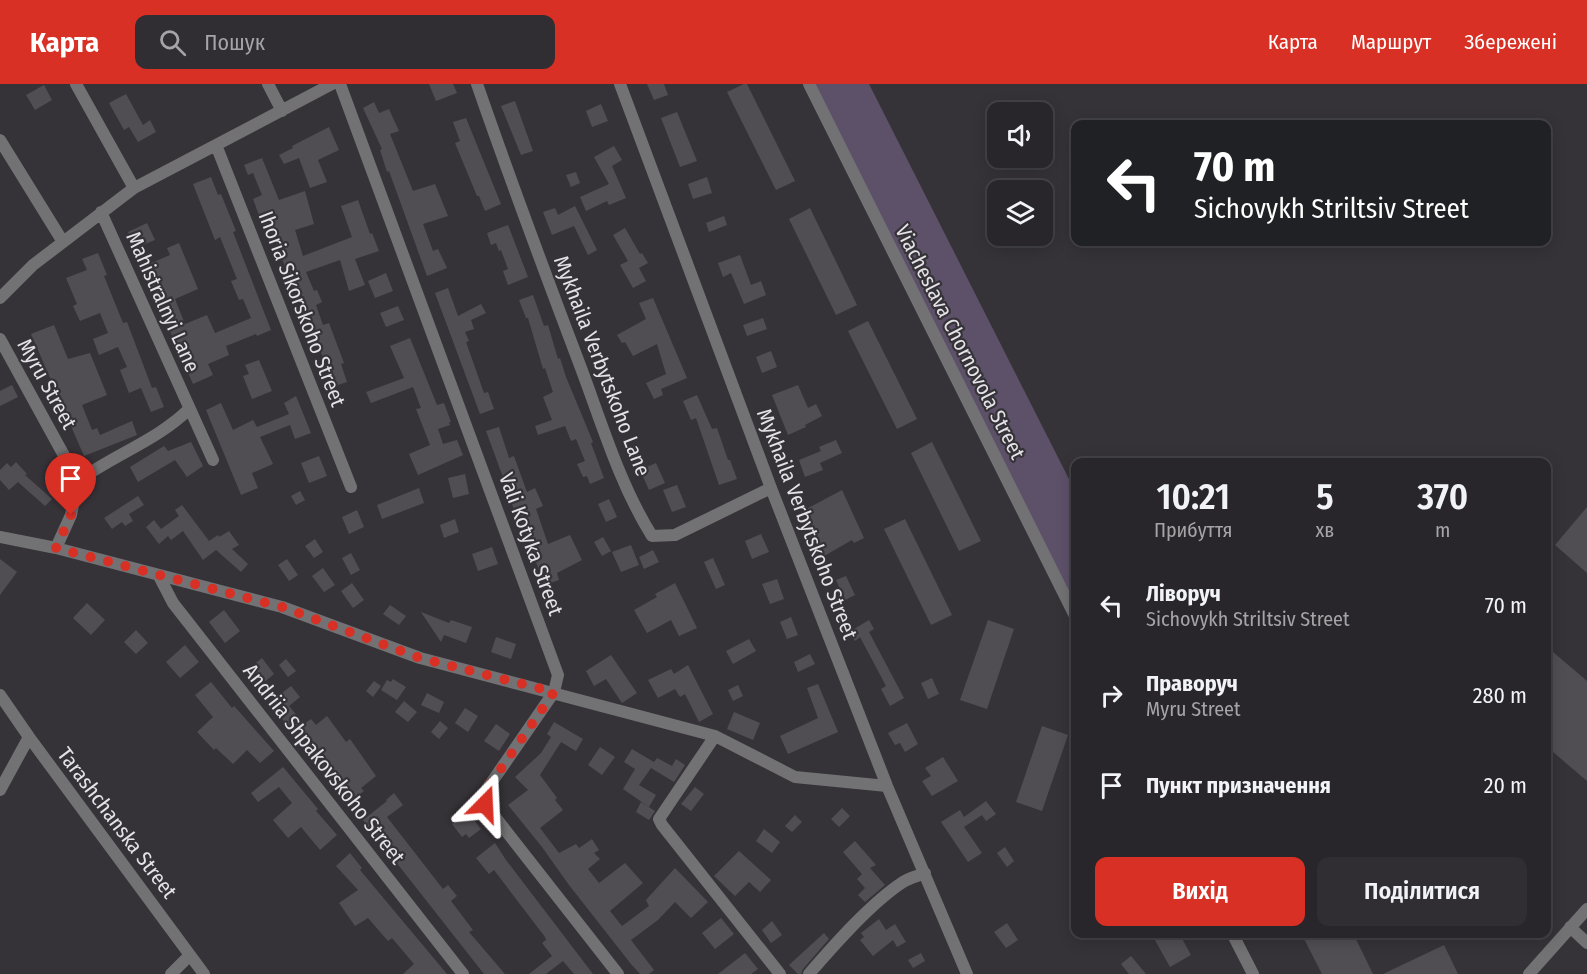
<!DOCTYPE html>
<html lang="uk">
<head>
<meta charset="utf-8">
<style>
  body { margin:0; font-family:"Fira Sans Condensed",sans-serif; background:#302e32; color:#f1f3f6; height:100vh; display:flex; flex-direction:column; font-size:22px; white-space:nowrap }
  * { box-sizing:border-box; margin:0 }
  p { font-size:20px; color:#a5a5a8 }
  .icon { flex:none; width:33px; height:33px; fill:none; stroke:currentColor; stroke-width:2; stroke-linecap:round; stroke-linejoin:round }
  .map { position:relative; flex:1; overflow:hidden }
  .panel { position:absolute; left:1071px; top:374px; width:480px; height:480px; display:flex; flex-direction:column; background:#28262a; border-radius:12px; box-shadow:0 3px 15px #0003,0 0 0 2px #444347 }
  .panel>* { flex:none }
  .guide { position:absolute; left:1071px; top:36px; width:480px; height:126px; border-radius:12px; box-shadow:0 3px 15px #0003,0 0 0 2px #444347; background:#202124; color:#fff; overflow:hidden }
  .buttons { position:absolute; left:987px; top:18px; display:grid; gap:12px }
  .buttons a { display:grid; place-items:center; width:66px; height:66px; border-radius:12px; background:#28262a; box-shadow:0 3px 15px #0003,0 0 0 2px #444347; font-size:30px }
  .pin { position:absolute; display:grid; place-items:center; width:51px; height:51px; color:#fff; margin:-62px -26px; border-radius:50% 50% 50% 0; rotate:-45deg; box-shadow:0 0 6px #0007 }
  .pin .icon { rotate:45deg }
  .me { position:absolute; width:66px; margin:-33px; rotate:21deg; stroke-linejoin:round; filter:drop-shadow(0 0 4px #0008) }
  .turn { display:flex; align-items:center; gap:21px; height:126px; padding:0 24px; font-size:27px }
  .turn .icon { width:78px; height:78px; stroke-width:2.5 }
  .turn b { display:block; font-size:42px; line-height:51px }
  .eta { display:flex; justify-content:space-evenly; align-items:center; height:102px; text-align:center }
  .eta b { font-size:36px; font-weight:600; line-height:42px }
  .primary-button { display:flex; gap:12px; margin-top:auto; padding:12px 24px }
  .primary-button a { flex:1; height:69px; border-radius:12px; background:#d93025; color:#fff; font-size:24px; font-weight:600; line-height:69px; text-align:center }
  .primary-button a+a { background:#302e32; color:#f1f3f6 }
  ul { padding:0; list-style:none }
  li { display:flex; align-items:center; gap:18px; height:90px; padding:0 24px }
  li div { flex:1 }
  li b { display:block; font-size:22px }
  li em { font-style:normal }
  header { display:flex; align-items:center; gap:36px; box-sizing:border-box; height:84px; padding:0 30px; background:#d93025; color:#fff }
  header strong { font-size:28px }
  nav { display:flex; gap:33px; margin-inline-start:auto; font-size:21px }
  .search { width:420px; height:54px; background:#302e32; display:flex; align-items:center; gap:15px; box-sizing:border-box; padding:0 21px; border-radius:12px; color:#a5a5a8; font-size:22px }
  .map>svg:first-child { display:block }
</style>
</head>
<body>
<header>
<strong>Карта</strong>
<div class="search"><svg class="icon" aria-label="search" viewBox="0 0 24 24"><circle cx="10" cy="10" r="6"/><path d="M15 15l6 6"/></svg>Пошук</div>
<nav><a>Карта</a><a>Маршрут</a><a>Збережені</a></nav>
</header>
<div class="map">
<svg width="1587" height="890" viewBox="0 0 1587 890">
  <rect width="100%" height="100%" fill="#363338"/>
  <path fill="#5d5169" d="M809 0H869L1075 407V530Z"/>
  <path fill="#514e53" d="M429 0H453L457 9 436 17Z
    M647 0H664L668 11 654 16Z
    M744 0H747L795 97 776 106 727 8Z
    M44 1 52 16 35 26 26 11Z
    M126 10 143 41 150 36 156 48 138 58 129 43 124 46 109 19Z
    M515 17 533 67 521 71 501 22Z
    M374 18 379 29 389 25 399 47 390 50 413 107 435 100 448 132 423 140 433 167 438 165 447 184 427 192 389 87 387 88 380 66 382 65 363 24Z
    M601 20 608 37 592 43 586 27Z
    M677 28 697 77 680 83 661 34Z
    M466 34 501 120 485 127 479 112H477L455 59 460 57 453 38Z
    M329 43 339 66 318 76 327 98 310 104 299 74 284 80 279 71 293 64 292 62Z
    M614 62 622 76 612 82 626 114 609 121 607 117 586 127 580 113 609 100 594 73Z
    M262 74 279 116 305 107 314 140 295 146 303 172 352 153 341 122 358 116 370 150 372 149 379 167 355 175 365 201 349 207 340 176 306 188 314 207 317 206 322 218 316 221 323 241 329 239 344 279 341 280 347 298 332 303 321 268H319L278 165 267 132 260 134 253 115 262 111 253 89 248 91 244 81Z
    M576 88 580 99 571 103 566 91Z
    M211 93 218 111 221 110 236 147 233 148 271 246 257 252 256 250 226 262 229 271 208 280 213 291 193 300 142 183 170 171 167 164 179 159 198 205 175 215 185 240 207 231 215 249 251 234 243 215 239 216 231 197 237 195 220 153 215 156 193 100Z
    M707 93 712 109 693 115 688 100Z
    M575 122 597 166 588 171 574 142 552 151 543 128 555 124 558 131Z
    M810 124 857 221 836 231 789 135Z
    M724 132 727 141 709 148 706 139Z
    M147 139 155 156 135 164 128 148Z
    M508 141 528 193 508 201 503 187 508 185 501 166 499 167 496 159 491 161 487 149Z
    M625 144 640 170 642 169 648 179 639 184 646 197 633 204 620 181 628 177 613 151Z
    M98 169 107 191 104 192 123 239 127 238 152 304 156 303 164 323 151 328 141 304 129 309 120 286 127 283 118 263 99 271 93 255 108 249 100 229 80 237 73 222 77 220 66 194 87 186 82 175Z
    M740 171 751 201 761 197 766 211 744 220 731 189 723 193 718 179Z
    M386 189 393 207 375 214 368 197Z
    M448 204 458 232 481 220 486 229 471 236 474 245 465 248 469 257 466 258 484 309 488 308 494 325 480 330 435 209Z
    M533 211 544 242 548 241 558 275 560 274 566 293 593 358 591 359 604 394 590 400 587 392 583 393 577 380 585 377 576 355 571 357 565 342 538 351 535 342 552 336 543 313 553 308 545 284 543 285 528 234H526L519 216Z
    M653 214 687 294 661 305 663 311 654 315 646 299 666 290 657 260 633 272 625 258 622 259 617 251 646 235 639 219Z
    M398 222 404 236 386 243 380 229Z
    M763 234 767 245 747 252 743 241Z
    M868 237 917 335 897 345 848 247Z
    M54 241 68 275 90 269 107 311 82 321 92 346 97 344 100 351 132 337 137 351 84 372 31 250Z
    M410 254 437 321 444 319 451 338H449L450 341 438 345 443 360 457 356 463 371 418 391 409 370 430 361 416 325 421 324 413 303 371 319 366 308 404 294 390 262Z
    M771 267 777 283 762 289 756 273Z
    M259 276 272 307 252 315 243 292 249 290 245 281Z
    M12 301 18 313 0 322V307Z
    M798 301 808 324 816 320 822 332 805 341 806 343 788 351 772 311Z
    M697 311 712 345 717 344 728 376H730L737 395 719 401 696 334 691 336 683 317Z
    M296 312 311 349 295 355 290 341 260 353 273 380 252 389 258 404 241 411 206 326 221 319 233 346 253 336 257 343 289 330 284 319Z
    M499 343 509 374 514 372 527 408 535 404 543 422 536 425 548 460 570 451 582 476 557 489 559 496 544 501 520 432 517 433 510 415H511L486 347Z
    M836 356 842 369 820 379 823 386 805 393 799 376 821 367 819 363Z
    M191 358 203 382 187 393 175 376 138 398 130 383 164 362 168 367Z
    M932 358 981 457 959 467 911 369Z
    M319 372 327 392 309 399 301 379Z
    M16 378 27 390 25 391 52 415 45 422 18 398 9 406 0 396V386L7 379 11 383Z
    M656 379 665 399 649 406 640 386Z
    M465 390 469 410 453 414 448 394Z
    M677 401 686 423 672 428 663 406Z
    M419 404 424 419 382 435 377 421Z
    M842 406 864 454 854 459 852 456 819 475 812 462 816 460 799 429Z
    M300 407 305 416 296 421 291 412Z
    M138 412 144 421 129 430 133 437 125 442 122 438 112 445 104 434Z
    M609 415 617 433 606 438 598 420Z
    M182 421 209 457 218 451 219 453 229 447 239 461 232 465 248 480 241 488 216 466 203 476 183 447 171 456 168 452 159 460 146 443 154 436 161 445 179 432 175 426Z
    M1587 423V489L1555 461Z
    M357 426 364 443 349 450 342 433Z
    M455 435 459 448 444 454 440 441Z
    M905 435 952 531 931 541 884 445Z
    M761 450 769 468 752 475 745 457Z
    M603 453 611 467 602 472 594 458Z
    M315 455 323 468 314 474 305 462Z
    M631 461 639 481 621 488 612 468Z
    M492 463 498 480 478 487 472 470Z
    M653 466 659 478 644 485 639 473Z
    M351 469 360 486 351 491 342 474Z
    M713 474 725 501 716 505 704 478Z
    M0 475 17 488 0 511Z
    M287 475 298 491 289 497 278 481Z
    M323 484 335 501 324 508 312 492Z
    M846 492 855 511 845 516 836 496Z
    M777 495 784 515 770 520 762 500Z
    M352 499 364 516 353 524 341 507Z
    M675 499 697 544 679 552 671 536 647 549 634 526 657 513 655 510Z
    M87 519 105 536 91 551 73 534Z
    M390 521 406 532 399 541 383 530Z
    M224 526 240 547 225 559 209 538Z
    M421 528 449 539 451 536 472 543 466 559 444 551 441 558Z
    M791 533 798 551 787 555 780 538Z
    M869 536 874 545 869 548 904 614 890 622 881 605 886 602 860 553 855 557 849 548Z
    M988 536 1014 545 987 625 960 616Z
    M136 546 148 559 136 570 124 558Z
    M496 553 516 560 511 575 491 568Z
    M749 555 756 567 733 580 726 567Z
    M185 561 199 578 180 594 166 578Z
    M1546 562 1587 597V697L1546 662Z
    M810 570 815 580 798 588 794 578Z
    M611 571 637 609 622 619 606 595 594 602 586 587Z
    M262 574 274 590 258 603 246 587Z
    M286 575 296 587 288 593 279 581Z
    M688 581 713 630 699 638 685 610 680 613 675 605 658 614 648 596 671 585 674 590Z
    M932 594 939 610 928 615 921 599Z
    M393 595 406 603 397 616 381 606 387 596 391 598Z
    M374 597 381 602 373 613 366 607Z
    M211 598 232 624 234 622 274 667 260 679 247 666 233 680 216 664 214 666 197 648 213 633 195 611Z
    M818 600 838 648 788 670 780 652 818 634 807 604Z
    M738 601 743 612 733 617 728 606Z
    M291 602 300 613 289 622 304 640 311 635 316 641 327 632 346 658 350 655 376 692 361 704 364 707 350 718 269 619Z
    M427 609 444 618 439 629 421 621Z
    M404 617 417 628 408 638 395 628Z
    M465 624 478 632 468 648 455 639Z
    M734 628 760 639 753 656 727 645Z
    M440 637 448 644 439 655 431 648Z
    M554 638 583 655 576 667 561 658 540 691 557 714 555 716 563 726 540 744 559 769 576 760 579 764 592 755 599 766 594 769 600 775 588 785 599 799 625 779 643 799 610 827 622 842 649 822 646 816 675 784 708 818 691 834 675 818 658 836 631 856 654 886 649 890H640L631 880 569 801 542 763 508 721 528 706 515 693 541 669 551 653 547 650Z
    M907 639 918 660 905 668 900 659 895 661 888 649Z
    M496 640 510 650 499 667 484 657Z
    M1042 642 1068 651 1042 727 1016 718Z
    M600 663 615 673 602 691 588 681Z
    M632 665 654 678 657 674 672 682 676 675 685 681 674 698 651 684 639 701 656 711 649 723 623 705 635 685 624 678Z
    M943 673 958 697 932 712 922 697 931 692 925 684Z
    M283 683 318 725 316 727 337 751 320 766 301 743 288 754 273 736 292 719 279 703 258 718 251 709Z
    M695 703 704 710 691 727 681 720Z
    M394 709 403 721 387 733 443 805 448 801 457 812 451 817 473 846 469 848 505 890H484L363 736 387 717 386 716Z
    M986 717 996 730 986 737 982 731 964 743 982 769 968 778 941 738 960 726 964 733Z
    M641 718 655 727 649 736 636 728Z
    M842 724 850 732 839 743 831 735Z
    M468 728 481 745 469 754 466 750 462 753 452 740Z
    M795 731 802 738 792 748 785 742Z
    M764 745 780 758 772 769 756 757Z
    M855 757 876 781 870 784 885 801 865 818 858 811 865 804 857 795 862 790 843 768Z
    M495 759 506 776 593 890H574L563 877 546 890H529L552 872 542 859 546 856 545 853 494 786 489 790 476 774Z
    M1005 763 1014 777 1007 783 997 769Z
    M739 767 771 796 760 808 749 798 735 812 714 792Z
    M350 769 362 784 360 786 447 890H403L414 880 392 854 388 857 368 834 355 842 339 819 358 806 336 782Z
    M721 834 734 850 715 865 702 849Z
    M879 835 886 846 895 840 906 858 897 863 893 856 873 872 860 856 864 853 861 849Z
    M772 837 782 851 771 859 762 846Z
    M1007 839 1018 856 1006 864 994 848Z
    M824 849 829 855 803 885 801 890H798L789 881Z
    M1151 849H1179L1191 871 1170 883Z
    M1301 849H1353L1373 890H1322Z
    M1444 861 1458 890H1383Z
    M745 869 758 885 751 890H718Z
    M921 869 925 877 913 884 908 876Z
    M1131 872 1146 890H1129L1121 880Z"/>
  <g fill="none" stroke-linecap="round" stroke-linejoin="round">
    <path stroke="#727173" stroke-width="12" d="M76 0 134 104
      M268 0 282 27
      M340 0 558 591 554 608 487 705 485 720 618 890
      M477 0C510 95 545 189 581 284 602 340 620 401 652 452L675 451 771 404
      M620 0 771 404 887 702 967 890
      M0 56 63 158
      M216 61 351 403
      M101 128 213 376
      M0 214 33 181 134 104 332 0
      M0 255 78 397 71 431 56 464
      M78 397C113 371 158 356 189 325
      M0 453 56 464 282 523 420 574 715 652 795 693 887 702
      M159 492 173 519 463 890
      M0 611 29 653 204 890
      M715 652 659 735 662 741 780 890
      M0 706 29 653
      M1570 843 1587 859
      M171 890 190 871
      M809 890C834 861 871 819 903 798 909 794 918 792 925 789
      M1529 890 1587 825"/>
    <path stroke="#727173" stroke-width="12" d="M809 0 1076 534
      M1232 849 1253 890"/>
  </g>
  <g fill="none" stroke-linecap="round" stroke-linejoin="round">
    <path stroke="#d93025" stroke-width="10" stroke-dasharray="0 18" d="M71 431 56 464 282 523 420 574 554 608 487 705 485 720"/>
  </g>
  <g text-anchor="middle" stroke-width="4.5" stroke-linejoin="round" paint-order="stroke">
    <g font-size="21" fill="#e5e3e7" stroke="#363338">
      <text transform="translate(163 218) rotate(66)" y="7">Mahistralnyi Lane</text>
      <text transform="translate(302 225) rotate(69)" y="7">Ihoria Sikorskoho Street</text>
      <text transform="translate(960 258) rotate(63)" y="7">Viacheslava Chornovola Street</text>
      <text transform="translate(602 282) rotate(69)" y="7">Mykhaila Verbytskoho Lane</text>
      <text transform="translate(47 300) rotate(61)" y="7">Myru Street</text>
      <text transform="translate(807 440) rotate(69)" y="7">Mykhaila Verbytskoho Street</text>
      <text transform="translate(531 460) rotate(70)" y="7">Vali Kotyka Street</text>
      <text transform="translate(324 680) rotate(52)" y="7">Andriia Shpakovskoho Street</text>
      <text transform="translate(117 739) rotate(53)" y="7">Tarashchanska Street</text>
    </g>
  </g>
</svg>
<div class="buttons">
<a><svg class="icon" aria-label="sound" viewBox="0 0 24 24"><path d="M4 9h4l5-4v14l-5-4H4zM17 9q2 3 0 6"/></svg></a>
<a><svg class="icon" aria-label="layers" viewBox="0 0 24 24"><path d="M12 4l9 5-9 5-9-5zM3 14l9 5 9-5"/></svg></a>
</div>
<div class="pin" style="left:71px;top:431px;background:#d93025"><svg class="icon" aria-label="arrive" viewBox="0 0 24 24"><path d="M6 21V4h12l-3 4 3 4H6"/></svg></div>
<svg class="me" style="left:485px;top:720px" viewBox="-20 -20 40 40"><path d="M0-17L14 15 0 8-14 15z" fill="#d93025" stroke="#fff" stroke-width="4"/></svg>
<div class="guide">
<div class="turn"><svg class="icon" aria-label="left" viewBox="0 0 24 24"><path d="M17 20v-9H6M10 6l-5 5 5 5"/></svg><div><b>70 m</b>Sichovykh Striltsiv Street</div></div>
</div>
<section class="panel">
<div class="eta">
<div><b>10:21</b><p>Прибуття</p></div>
<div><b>5</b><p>хв</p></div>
<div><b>370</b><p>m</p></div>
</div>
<ul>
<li><svg class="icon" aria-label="left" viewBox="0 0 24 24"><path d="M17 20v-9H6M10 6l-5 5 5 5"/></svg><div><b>Ліворуч</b><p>Sichovykh Striltsiv Street</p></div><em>70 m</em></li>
<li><svg class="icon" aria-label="right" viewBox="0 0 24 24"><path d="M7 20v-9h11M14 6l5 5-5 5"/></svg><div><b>Праворуч</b><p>Myru Street</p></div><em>280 m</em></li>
<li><svg class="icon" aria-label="arrive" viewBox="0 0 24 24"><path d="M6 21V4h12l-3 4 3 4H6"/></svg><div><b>Пункт призначення</b></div><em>20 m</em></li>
</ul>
<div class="primary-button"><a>Вихід</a><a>Поділитися</a></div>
</section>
</div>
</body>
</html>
